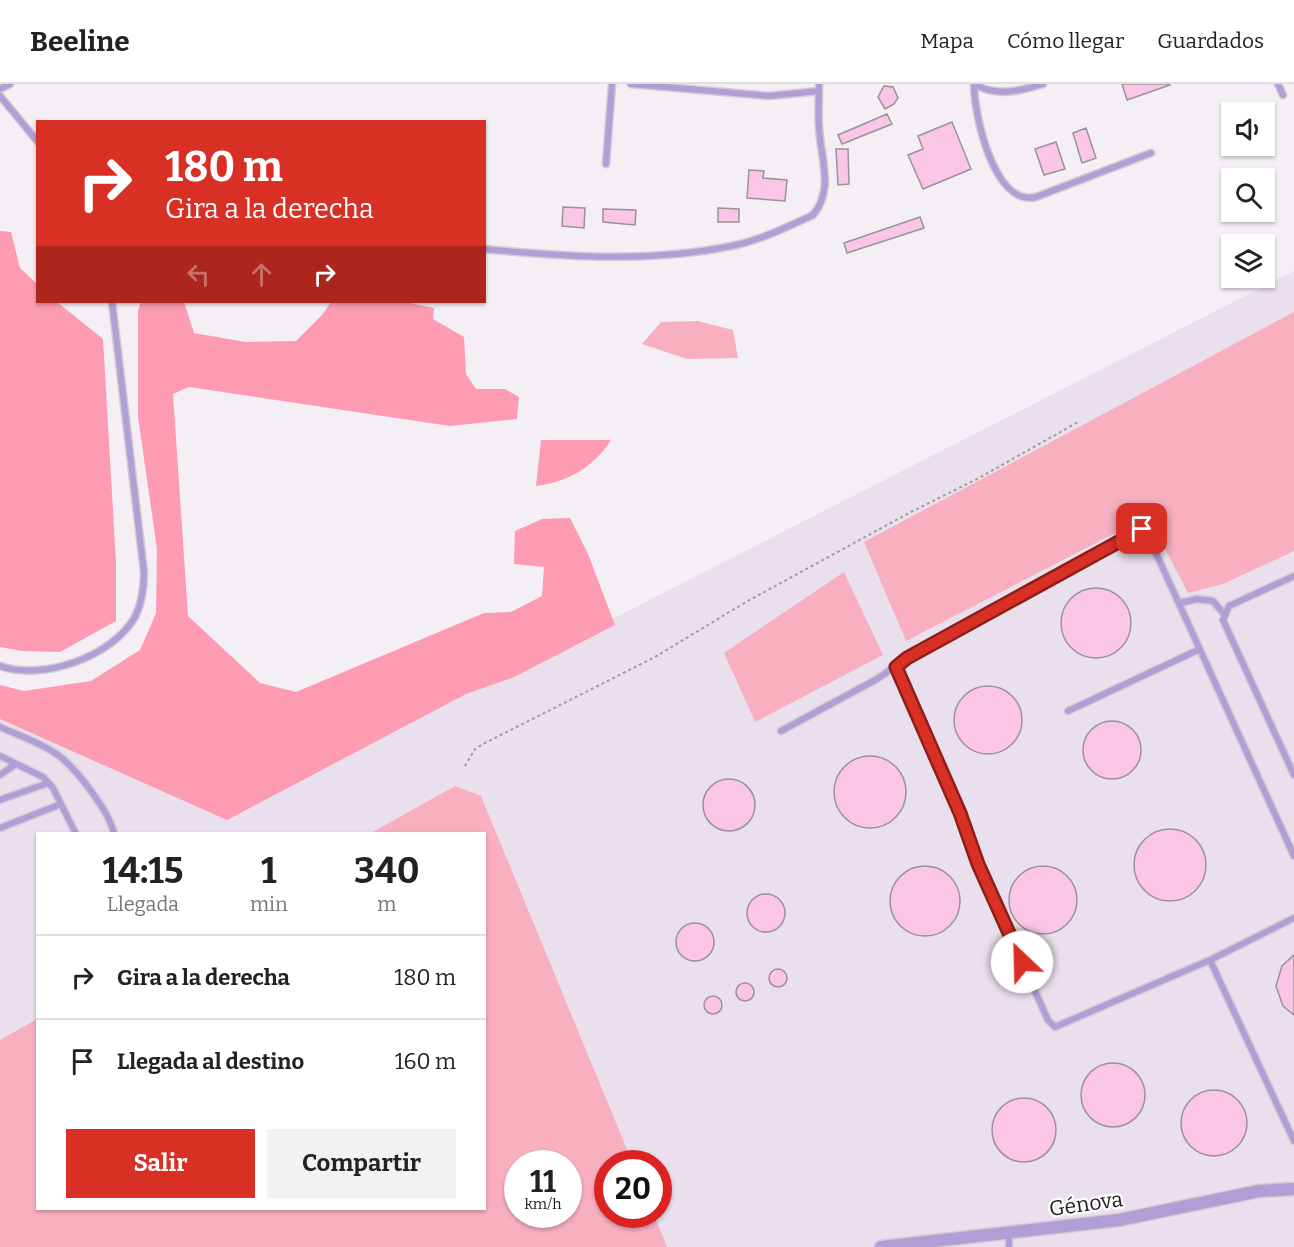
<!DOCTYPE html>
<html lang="es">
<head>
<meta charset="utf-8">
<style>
  body { margin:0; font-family:Bitter,serif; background:#f2f2f2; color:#222; height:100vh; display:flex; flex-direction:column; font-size:22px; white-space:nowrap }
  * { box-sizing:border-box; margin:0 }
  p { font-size:20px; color:#767676 }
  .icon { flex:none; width:33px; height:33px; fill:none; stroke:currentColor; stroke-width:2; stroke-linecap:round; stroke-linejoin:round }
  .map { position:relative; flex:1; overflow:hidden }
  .details { position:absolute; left:36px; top:748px; width:450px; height:378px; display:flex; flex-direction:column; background:#fff; border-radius:0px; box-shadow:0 2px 4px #0004 }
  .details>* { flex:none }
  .guide { position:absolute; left:36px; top:36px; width:450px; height:183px; border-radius:0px; box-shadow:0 2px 4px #0004; background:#d93025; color:#fff; overflow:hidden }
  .buttons { position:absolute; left:1221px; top:18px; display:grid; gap:12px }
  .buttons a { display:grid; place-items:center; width:54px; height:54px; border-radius:0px; background:#fff; box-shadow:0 2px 4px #0004; font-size:30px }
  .speed { position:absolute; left:504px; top:1066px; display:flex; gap:12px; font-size:30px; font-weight:700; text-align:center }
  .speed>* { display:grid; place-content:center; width:78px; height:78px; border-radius:50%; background:#fff; box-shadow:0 2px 4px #0004; line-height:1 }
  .speed small { font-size:15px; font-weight:400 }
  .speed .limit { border:9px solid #d22; background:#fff; color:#111 }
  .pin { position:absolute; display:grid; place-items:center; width:51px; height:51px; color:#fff; margin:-26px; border-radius:12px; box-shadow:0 3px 9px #0006 }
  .me { position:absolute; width:66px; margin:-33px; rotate:336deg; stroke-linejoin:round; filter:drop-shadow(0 0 4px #0008) }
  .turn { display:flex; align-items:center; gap:21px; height:126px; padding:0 30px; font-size:27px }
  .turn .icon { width:78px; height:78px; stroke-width:2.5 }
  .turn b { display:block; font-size:42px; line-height:51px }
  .lanes { display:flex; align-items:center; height:57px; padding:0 30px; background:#0003; justify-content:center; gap:30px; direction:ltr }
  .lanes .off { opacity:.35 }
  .eta { display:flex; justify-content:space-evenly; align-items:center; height:102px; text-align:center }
  .eta b { font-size:36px; font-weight:700; line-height:42px }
  .cta { display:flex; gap:12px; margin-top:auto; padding:12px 30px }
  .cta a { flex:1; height:69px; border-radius:0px; background:#d93025; color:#fff; font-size:24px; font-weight:700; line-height:69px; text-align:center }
  .cta a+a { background:#f2f2f2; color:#222 }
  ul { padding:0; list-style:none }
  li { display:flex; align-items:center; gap:18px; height:84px; padding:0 30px; border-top:2px solid #e0e0e0 }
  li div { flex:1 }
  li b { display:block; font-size:22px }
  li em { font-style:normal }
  header { display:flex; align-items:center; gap:36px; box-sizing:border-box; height:84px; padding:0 30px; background:#fff; border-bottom:2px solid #e0e0e0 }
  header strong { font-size:28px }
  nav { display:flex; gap:33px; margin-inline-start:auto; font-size:21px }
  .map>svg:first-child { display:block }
</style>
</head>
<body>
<header>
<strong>Beeline</strong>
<nav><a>Mapa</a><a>Cómo llegar</a><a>Guardados</a></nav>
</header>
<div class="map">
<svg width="1294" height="1163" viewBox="0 0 1294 1163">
  <rect width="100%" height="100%" fill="#f4eef5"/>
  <path fill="#eadfec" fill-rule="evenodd" d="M1294 187V1163H0V629L236 727ZM38 750H484V1125H38ZM518 1080H568V1131H518ZM608 1080H658V1131H608Z"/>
  <path fill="#f8b0c0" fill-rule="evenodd" d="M1294 228V467L1223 500 1188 509 1148 432 906 557 864 458Z
    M698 237 733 246 738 274 687 275 642 260 661 238Z
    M844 488 883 571 755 638 724 569Z
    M455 702 481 712 633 1080H608V1131H654L667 1163H0V956L37 935 38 1125H484V750H369ZM518 1080H568V1131H518Z"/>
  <path fill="#fd9bb3" d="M0 147 11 148 20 184 37 200 38 218H57L103 255 116 479V537L60 568 22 567 0 563Z
    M141 218H184L194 249 245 258 296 257 322 231 331 218H405L434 224 433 235 464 253 466 290 476 305H505L519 313 517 335 450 342 189 303 173 310 188 532 260 599 296 608 484 529 511 528 542 512 544 483 514 480 515 447 542 435 570 434 588 470 615 541 514 593 466 610 227 736 0 635V601L24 607 91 597 140 566 156 529 157 465 138 333V227Z
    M541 356H611C594 383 568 398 536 402Z"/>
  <path fill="#fbc6e5" stroke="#9a9297" stroke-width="1.5" d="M1122 0H1169L1170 1 1127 16Z
    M884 2 893 3 898 14 894 20 885 25 878 13Z
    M887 30 892 40 842 60 838 51Z
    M952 38 971 85 923 105 908 71 923 65 918 52Z
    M1086 44 1096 74 1082 79 1073 49Z
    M1056 58 1065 85 1044 91 1035 65Z
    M836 65H848L849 100 838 101Z
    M749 86 764 87 763 94 787 96 785 117 747 114Z
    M563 123 585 124 584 144 562 142Z
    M718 124 739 125V138H718Z
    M603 125 636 126 635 141 603 138Z
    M920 133 924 144 847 169 844 159Z
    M1061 539a35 35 0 1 1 70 0a35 35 0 1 1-70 0Z
    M954 636a34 34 0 1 1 68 0a34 34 0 1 1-68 0Z
    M1083 666a29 29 0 1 1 58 0a29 29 0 1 1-58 0Z
    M834 708a36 36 0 1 1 72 0a36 36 0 1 1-72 0Z
    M703 721a26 26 0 1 1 52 0a26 26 0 1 1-52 0Z
    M1134 781a36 36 0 1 1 72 0a36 36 0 1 1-72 0Z
    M890 817a35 35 0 1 1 70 0a35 35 0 1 1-70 0Z
    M1009 816a34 34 0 1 1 68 0a34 34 0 1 1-68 0Z
    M747 829a19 19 0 1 1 38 0a19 19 0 1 1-38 0Z
    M676 858a19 19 0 1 1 38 0a19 19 0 1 1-38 0Z
    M1294 871V931L1283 922 1276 902 1282 882Z
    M769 894a9 9 0 1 1 18 0a9 9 0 1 1-18 0Z
    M736 908a9 9 0 1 1 18 0a9 9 0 1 1-18 0Z
    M704 921a9 9 0 1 1 18 0a9 9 0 1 1-18 0Z
    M1081 1011a32 32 0 1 1 64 0a32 32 0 1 1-64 0Z
    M1181 1039a33 33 0 1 1 66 0a33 33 0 1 1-66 0Z
    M992 1046a32 32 0 1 1 64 0a32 32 0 1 1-64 0Z"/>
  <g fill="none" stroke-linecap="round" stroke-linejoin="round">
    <g stroke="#d1ccd2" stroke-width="9">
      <path id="lane" d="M631 0 769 12 819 7
        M974 0C974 31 994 123 1036 113L1151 69
        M974 0C995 13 1021 7 1043 0
        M1278 0 1283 11
        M0 5 10 0
        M0 12 38 58
        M606 80 612 0
        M484 165C568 173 654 179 736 161 763 155 789 142 813 131 835 105 820 73 819 43 818 29 819 14 819 0
        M1294 492 1229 522 1223 536 1294 691
        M1180 519 1197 515 1213 517 1224 530
        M0 582C43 597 112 573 135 533 142 519 144 503 144 488L112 218
        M896 583 960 729 978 780 1048 936 1055 943 1210 876 1294 834
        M1068 627 1200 565
        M0 643C18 651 38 658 55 669 74 681 110 728 114 750
        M781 647 877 595 907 574 1141 445H1145L1294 772
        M0 672 43 693 53 704 76 750
        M0 691 16 680
        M0 716 48 699
        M0 744 61 720
        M1210 876 1294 1057
        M1009 1151V1163"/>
    </g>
    <g stroke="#d1ccd2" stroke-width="15">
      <path id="street" d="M881 1163 1119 1136 1259 1107 1294 1105"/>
    </g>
    <path stroke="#a09ba1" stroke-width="2" stroke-dasharray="3 3" stroke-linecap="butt" d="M465 682 475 665 483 660 655 573 746 518 909 429 979 394 1078 338"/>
    <use href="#lane" stroke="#b09ed6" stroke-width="6"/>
    <use href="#street" stroke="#b09ed6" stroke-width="12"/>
  </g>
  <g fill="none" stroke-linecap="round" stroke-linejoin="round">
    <g stroke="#8d1f18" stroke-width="15">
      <path id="route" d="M1022 878 978 780 960 729 896 583 907 574 1142 445"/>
    </g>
    <use href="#route" stroke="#d93025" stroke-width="10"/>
  </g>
  <g text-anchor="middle" stroke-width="4.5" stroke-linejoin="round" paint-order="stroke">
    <g font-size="21" fill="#1b191c" stroke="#fefdfe">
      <text transform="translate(1086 1120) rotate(-8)" y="7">Génova</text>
    </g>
  </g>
</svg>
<div class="buttons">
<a><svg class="icon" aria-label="sound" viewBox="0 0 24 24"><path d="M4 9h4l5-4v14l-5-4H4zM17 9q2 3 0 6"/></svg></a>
<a><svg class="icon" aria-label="search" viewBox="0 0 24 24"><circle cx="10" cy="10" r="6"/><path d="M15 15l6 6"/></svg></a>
<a><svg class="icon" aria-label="layers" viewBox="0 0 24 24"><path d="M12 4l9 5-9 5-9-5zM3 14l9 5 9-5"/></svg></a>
</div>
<div class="speed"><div>11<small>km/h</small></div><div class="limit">20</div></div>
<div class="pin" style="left:1142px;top:445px;background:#d93025"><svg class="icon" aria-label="arrive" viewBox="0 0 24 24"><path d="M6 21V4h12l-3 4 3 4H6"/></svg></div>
<svg class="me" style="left:1022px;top:878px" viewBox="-20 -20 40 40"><circle r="19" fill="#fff"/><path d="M0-13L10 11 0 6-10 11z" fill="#d93025"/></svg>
<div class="guide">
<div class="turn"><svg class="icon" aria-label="right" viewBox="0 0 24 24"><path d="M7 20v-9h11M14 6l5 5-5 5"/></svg><div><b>180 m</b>Gira a la derecha</div></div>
<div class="lanes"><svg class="icon off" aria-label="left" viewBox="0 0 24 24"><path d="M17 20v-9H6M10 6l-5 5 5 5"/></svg><svg class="icon off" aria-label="ahead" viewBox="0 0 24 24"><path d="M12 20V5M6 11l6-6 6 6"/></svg><svg class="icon" aria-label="right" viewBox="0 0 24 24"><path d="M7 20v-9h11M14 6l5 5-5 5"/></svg></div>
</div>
<section class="details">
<div class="eta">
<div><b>14:15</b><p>Llegada</p></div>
<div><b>1</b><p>min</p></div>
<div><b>340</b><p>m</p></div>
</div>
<ul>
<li><svg class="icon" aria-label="right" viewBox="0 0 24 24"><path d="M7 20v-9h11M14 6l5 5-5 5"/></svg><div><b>Gira a la derecha</b></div><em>180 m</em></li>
<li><svg class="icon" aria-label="arrive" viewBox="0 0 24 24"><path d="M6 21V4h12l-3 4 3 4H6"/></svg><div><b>Llegada al destino</b></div><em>160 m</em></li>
</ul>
<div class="cta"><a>Salir</a><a>Compartir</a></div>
</section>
</div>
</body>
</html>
